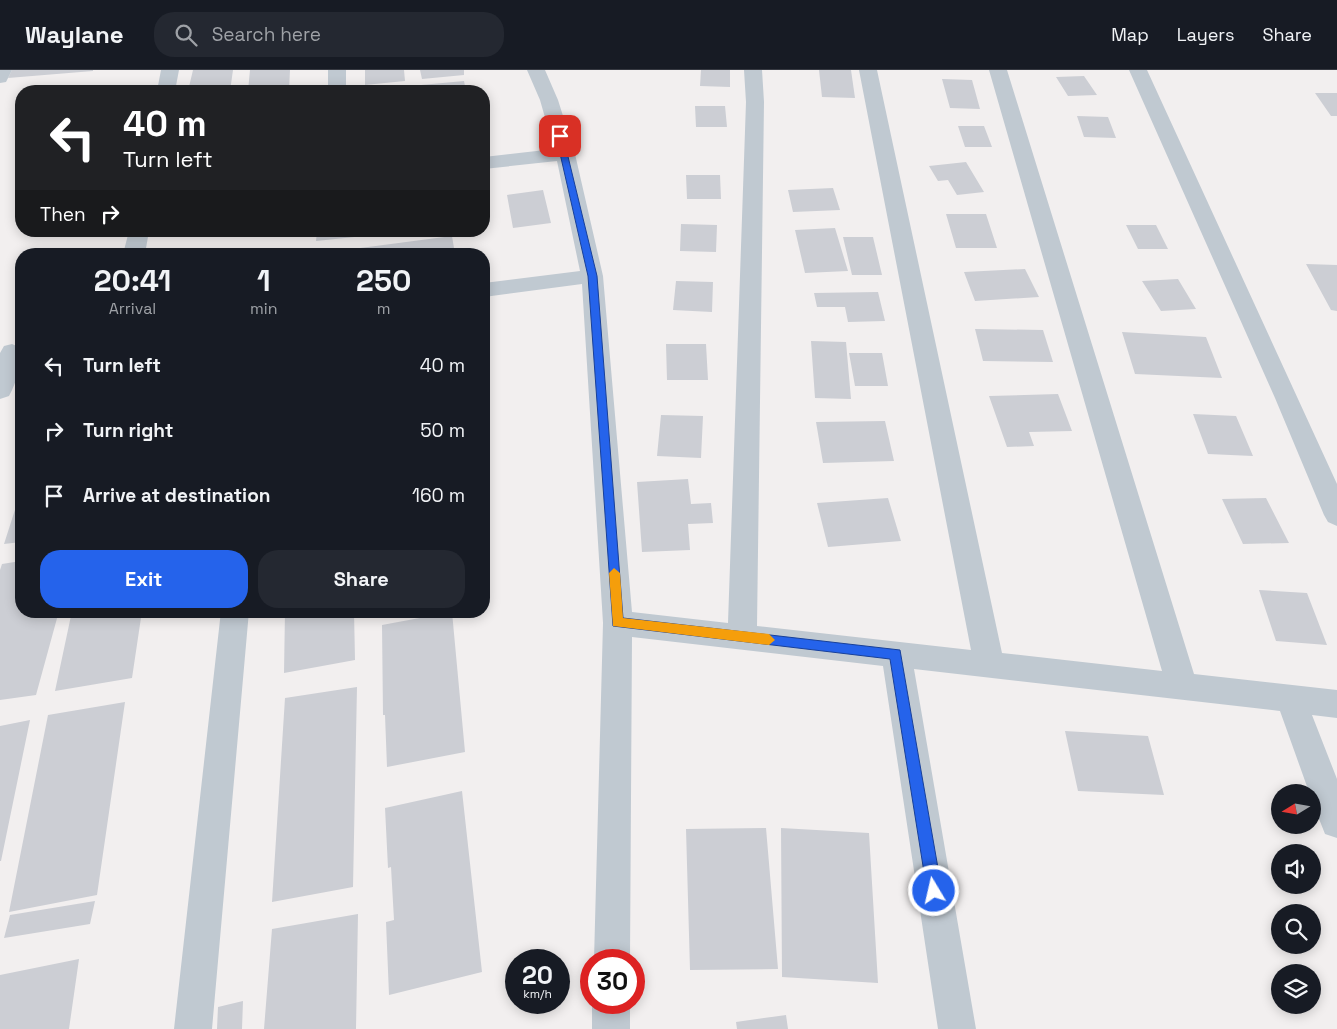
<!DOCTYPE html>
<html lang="en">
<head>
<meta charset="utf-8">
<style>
  body { margin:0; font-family:"Space Grotesk",sans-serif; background:#242831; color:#f1f3f6; height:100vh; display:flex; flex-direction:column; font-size:19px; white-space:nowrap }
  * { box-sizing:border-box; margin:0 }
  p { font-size:16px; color:#9ea1a6 }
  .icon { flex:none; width:28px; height:28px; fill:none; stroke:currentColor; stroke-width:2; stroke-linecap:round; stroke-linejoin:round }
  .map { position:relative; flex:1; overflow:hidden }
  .sheet { position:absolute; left:15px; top:178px; width:475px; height:370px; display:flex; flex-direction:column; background:#171b24; border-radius:20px; box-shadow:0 2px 12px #0003 }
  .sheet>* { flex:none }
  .banner { position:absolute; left:15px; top:15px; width:475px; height:152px; border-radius:20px; box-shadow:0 2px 12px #0003; background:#202124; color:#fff; overflow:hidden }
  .needle { width:32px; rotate:259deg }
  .fabs { position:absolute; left:1271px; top:714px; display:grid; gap:10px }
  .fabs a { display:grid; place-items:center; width:50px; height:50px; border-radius:50%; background:#171b24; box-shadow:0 2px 12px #0003; font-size:25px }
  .speed { position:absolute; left:505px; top:879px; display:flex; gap:10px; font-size:25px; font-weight:700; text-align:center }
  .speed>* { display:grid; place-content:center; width:65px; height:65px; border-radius:50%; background:#171b24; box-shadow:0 2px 12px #0003; line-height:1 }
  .speed small { font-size:12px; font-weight:400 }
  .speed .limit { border:8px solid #d22; background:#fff; color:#111 }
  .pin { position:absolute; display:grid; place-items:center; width:42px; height:42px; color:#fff; margin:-21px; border-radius:10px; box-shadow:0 2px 8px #0006 }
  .me { position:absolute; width:55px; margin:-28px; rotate:351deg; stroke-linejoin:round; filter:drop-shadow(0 0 4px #0008) }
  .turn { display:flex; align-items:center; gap:18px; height:105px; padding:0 25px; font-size:22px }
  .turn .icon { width:65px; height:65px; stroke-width:2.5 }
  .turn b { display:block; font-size:35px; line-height:42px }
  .then { display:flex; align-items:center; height:48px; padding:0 25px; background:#0003; gap:10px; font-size:19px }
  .eta { display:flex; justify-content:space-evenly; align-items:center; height:85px; text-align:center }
  .eta b { font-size:30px; font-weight:700; line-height:35px }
  .primary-button { display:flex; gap:10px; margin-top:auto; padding:10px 25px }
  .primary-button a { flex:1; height:58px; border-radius:20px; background:#2563eb; color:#fff; font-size:20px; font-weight:700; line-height:58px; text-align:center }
  .primary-button a+a { background:#242831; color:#f1f3f6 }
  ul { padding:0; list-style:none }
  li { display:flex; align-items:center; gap:15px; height:65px; padding:0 25px }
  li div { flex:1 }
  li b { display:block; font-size:19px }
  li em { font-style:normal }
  header { display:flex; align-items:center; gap:30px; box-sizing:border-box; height:70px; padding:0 25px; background:#171b24; border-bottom:1px solid #363941 }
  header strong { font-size:24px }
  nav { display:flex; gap:28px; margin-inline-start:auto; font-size:18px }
  .search { width:350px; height:45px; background:#242831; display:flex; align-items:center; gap:12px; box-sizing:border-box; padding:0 18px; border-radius:20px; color:#9ea1a6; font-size:19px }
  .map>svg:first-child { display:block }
</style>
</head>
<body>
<header>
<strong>Waylane</strong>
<div class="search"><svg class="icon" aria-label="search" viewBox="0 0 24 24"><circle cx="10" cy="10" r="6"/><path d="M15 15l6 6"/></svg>Search here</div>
<nav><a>Map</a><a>Layers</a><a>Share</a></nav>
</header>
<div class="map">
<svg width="1337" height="959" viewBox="0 0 1337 959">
  <rect width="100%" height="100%" fill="#f2efef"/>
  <path fill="#ccced4" d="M12 0H93V1L8 8Z
    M193 0H233L230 21H188Z
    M250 0H290L289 21H248Z
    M365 0H404L405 11 365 15Z
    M420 0H464V5L422 9Z
    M701 0H730V17L700 16Z
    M819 0H851L855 28 822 27Z
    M1084 6 1097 25 1068 26 1056 7Z
    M942 9 972 10 980 39 950 38Z
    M464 11 466 21H422L421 15Z
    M1315 23H1337V46H1331Z
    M695 36H725L727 57H696Z
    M1077 46 1108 47 1116 68 1084 67Z
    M958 56H984L992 77H965Z
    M966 92 984 122 957 125 948 110 938 111 929 96Z
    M686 105H720L721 129H687Z
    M833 118 840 140 793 142 788 120Z
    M543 120 551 153 513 158 507 125Z
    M946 144H986L997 178H956Z
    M681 154 717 155 716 182 680 181Z
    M1126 155H1156L1168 179H1138Z
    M835 158 848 201 805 203 795 160Z
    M317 161H393V163L316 171Z
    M452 166 455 184H322V183Z
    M843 167H873L882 205H852Z
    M1306 194 1337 195V241L1331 240Z
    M1025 199 1039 227 975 231 964 202Z
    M1178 209 1196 239 1161 241 1142 211Z
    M676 211 713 212 712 242 673 240Z
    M878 222 885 251 848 252 845 237H817L814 223Z
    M975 259 1043 260 1053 292 983 291Z
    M1122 262 1206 267 1222 308 1135 304Z
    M811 271 846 272 851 329 815 328Z
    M666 274H706L708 310H667Z
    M849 283H882L888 316H855Z
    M1058 324 1072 361 1029 362 1034 376 1007 377 989 326Z
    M1193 344 1236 346 1253 386 1208 384Z
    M661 345 703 346 701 388 657 386Z
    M885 351 894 391 823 393 816 352Z
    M688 409 691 434 711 433 713 453 688 454 690 480 642 482 637 412Z
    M21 421V472L4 474Z
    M888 428 901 471 828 477 817 433Z
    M1266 428 1289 473 1243 474 1222 429Z
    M21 491V541H59L36 625 0 630V500L2 494Z
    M1259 520 1307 523 1327 575 1276 571Z
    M72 541H142L132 608 55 621Z
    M285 541H354L355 590 284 603Z
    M452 542 465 682 387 697 385 645H383L382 555Z
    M357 617 353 817 272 832 285 628Z
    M125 632 97 825 9 842 48 645Z
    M30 650 1 791H0V656Z
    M1065 661 1148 666 1164 725 1078 721Z
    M462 721 482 902 389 925 386 852 394 850 391 797 388 798 385 738Z
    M766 758 778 899 690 900 686 759Z
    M781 758 869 763 878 913 782 907Z
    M95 831 90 854 4 868 10 845Z
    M358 844 356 959H264L272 859Z
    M79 889 69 959H0V905Z
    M243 931 242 959H217L218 937Z
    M786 945 788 959H737L736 952Z"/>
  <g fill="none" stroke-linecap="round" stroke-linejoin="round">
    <path fill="#c0c9d1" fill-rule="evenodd" d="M0 0H12L6 12 0 13Z
      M161 0H179L175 21H157Z
      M328 0H346V21H328Z
      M527 0H545L558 30 575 84 603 206 632 542 728 553 746 32 744 0H762L764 32 757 556 971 580 859 0H877L1002 583 1162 601 989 0H1007L1194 604 1337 620V648L1312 645 1337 709V768L1325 764 1312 731V722H1309L1280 641 914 599 976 959H938L883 596 632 567 630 890H594L603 553 582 214 484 227V213L580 201 557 91 484 99V87L554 79 540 30Z
      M1129 0H1147L1337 414V456L1328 452 1324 445 1275 328Z
      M129 161H149L145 184H123Z
      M12 274 21 278C21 294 17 312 9 326L0 329V283L4 276Z
      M221 541H249L212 959H174Z
      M592 932H630V959H592Z"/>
  </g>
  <path fill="#2563eb" stroke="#184099" d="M560 64 563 66 597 206 623 548 900 580 942 821 939 826 934 828 929 826 927 821 890 589 613 556 588 206 556 66Z"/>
  <path fill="#f59e0b" d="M614 498 620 503 623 548 769 564 775 570 769 575 613 556 609 503Z"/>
</svg>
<div class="fabs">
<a><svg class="needle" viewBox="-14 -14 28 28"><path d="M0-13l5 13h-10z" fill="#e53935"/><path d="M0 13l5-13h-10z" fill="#9ea1a6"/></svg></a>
<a><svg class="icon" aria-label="sound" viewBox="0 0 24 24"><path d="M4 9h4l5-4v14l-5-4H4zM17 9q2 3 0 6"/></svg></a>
<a><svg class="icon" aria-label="search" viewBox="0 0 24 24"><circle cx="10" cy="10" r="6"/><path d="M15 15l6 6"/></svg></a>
<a><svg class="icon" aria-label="layers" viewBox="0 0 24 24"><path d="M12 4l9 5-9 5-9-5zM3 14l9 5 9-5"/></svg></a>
</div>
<div class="speed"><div>20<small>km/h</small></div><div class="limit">30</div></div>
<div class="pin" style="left:560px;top:66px;background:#d93025"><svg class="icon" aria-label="arrive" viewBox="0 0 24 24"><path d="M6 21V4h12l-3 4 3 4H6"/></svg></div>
<svg class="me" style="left:934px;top:821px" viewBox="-20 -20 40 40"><circle r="17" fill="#2563eb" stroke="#fff" stroke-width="3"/><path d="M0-11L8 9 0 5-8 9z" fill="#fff"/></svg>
<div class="banner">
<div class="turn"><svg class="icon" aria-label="left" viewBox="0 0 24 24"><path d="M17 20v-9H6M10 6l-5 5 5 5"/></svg><div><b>40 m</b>Turn left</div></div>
<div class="then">Then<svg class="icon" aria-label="right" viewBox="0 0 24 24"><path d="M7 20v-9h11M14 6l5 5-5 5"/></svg></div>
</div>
<section class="sheet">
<div class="eta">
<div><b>20:41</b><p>Arrival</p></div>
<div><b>1</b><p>min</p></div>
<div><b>250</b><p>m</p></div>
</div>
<ul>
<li><svg class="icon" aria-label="left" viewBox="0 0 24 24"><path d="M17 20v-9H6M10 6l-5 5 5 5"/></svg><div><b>Turn left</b></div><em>40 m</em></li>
<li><svg class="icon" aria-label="right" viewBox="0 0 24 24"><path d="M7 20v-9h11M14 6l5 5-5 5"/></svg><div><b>Turn right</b></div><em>50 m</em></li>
<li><svg class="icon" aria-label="arrive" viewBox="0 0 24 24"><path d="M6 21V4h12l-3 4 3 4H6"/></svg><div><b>Arrive at destination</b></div><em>160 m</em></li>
</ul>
<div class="primary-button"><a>Exit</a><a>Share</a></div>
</section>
</div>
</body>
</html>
